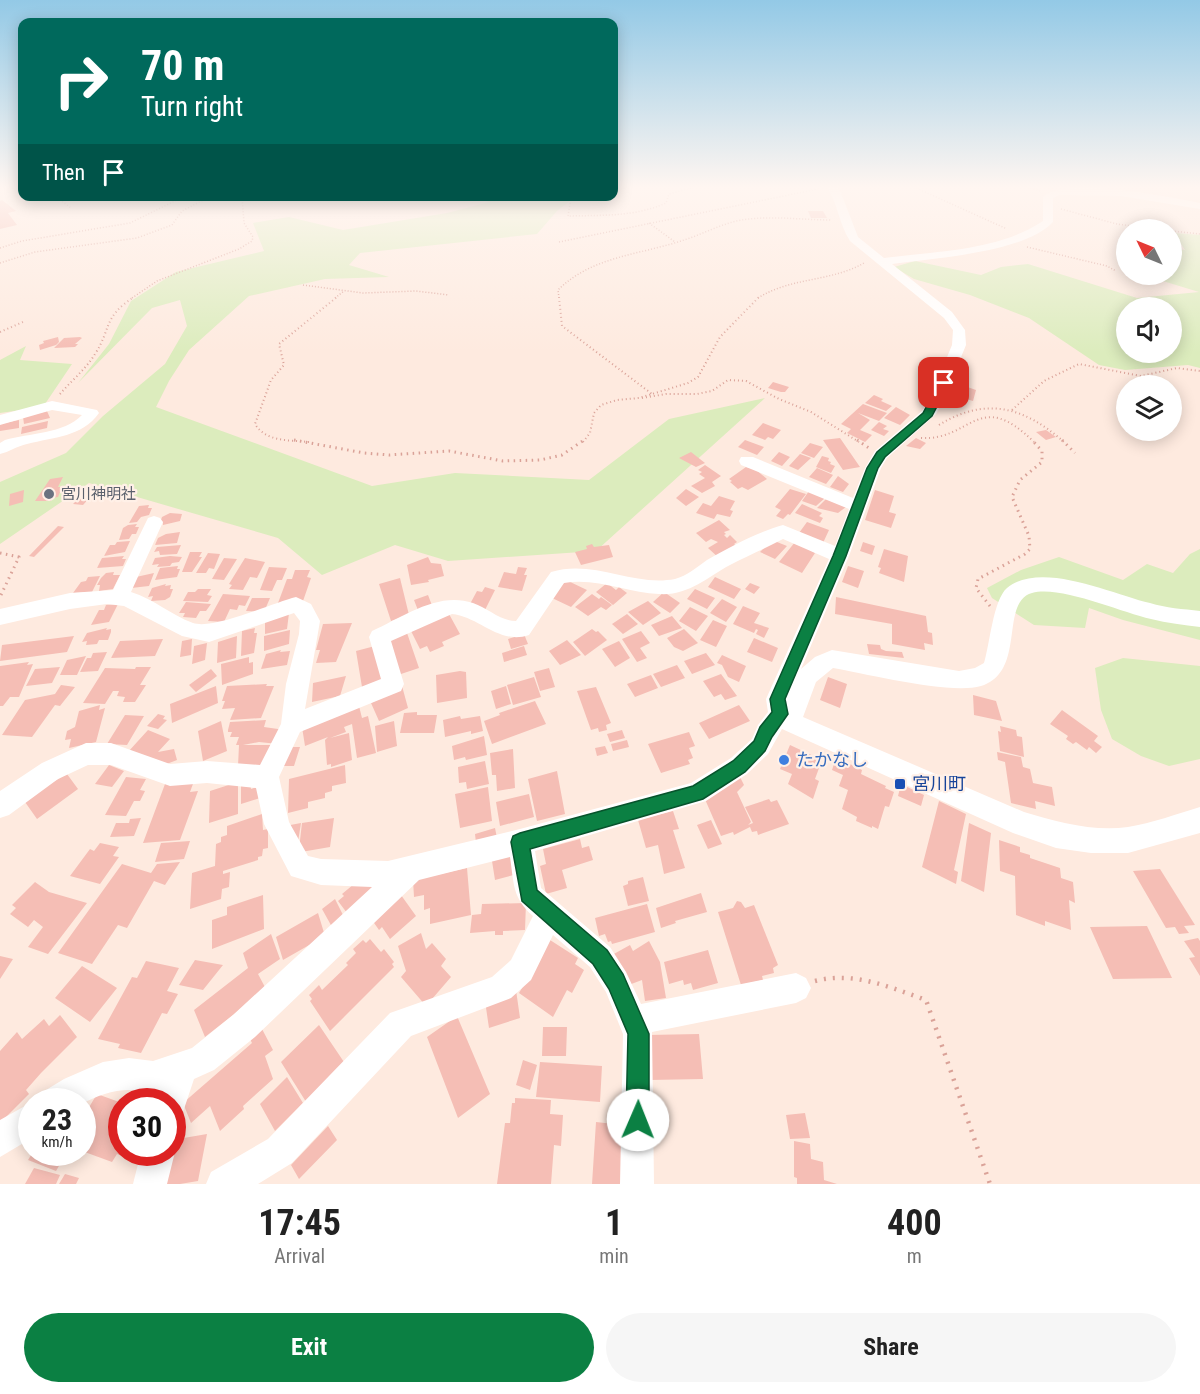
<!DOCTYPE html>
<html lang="en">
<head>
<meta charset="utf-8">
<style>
  body { margin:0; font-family:"Roboto Condensed","Noto Sans JP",sans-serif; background:#f6f6f6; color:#222; height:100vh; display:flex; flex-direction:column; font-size:22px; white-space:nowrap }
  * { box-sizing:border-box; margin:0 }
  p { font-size:20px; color:#767676 }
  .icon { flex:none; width:33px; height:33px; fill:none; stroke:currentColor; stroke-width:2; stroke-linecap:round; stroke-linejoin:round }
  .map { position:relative; height:1184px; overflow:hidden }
  .details { display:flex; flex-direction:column; background:#fff; flex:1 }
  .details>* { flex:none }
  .banner { position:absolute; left:18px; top:18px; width:600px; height:183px; border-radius:12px; box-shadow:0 3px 15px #0003; background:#00695c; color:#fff; overflow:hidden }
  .needle { width:39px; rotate:313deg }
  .fabs { position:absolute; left:1116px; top:219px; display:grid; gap:12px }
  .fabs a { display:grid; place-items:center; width:66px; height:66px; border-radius:50%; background:#fff; box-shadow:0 3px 15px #0003; font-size:30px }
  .speed { position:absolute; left:18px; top:1088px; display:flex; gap:12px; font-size:30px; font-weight:700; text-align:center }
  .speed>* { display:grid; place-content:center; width:78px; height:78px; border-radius:50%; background:#fff; box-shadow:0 3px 15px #0003; line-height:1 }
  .speed small { font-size:15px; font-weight:400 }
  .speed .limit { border:9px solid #d22; background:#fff; color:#111 }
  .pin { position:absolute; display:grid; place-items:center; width:51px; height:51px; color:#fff; margin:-26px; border-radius:12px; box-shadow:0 3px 9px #0006 }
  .me { position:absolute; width:66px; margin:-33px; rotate:1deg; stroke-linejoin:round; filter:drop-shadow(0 0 4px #0008) }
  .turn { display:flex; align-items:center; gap:21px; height:126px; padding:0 24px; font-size:27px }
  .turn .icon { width:78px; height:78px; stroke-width:2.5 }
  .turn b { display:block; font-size:42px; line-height:51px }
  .then { display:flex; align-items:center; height:57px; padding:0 24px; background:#0003; gap:12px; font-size:22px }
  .eta { display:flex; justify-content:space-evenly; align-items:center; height:102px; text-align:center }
  .eta b { font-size:36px; font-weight:700; line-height:42px }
  .action { display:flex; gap:12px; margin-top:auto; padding:12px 24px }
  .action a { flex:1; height:69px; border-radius:36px; background:#0b8043; color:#fff; font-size:24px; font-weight:700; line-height:69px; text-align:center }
  .action a+a { background:#f6f6f6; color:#222 }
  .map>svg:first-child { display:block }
</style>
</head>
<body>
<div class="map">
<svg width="1200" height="1184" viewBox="0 0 1200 1184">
  <rect width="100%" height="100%" fill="#feeadf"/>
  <path fill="#dcecbd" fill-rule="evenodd" d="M469 197H575L557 211 537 234 360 253 349 265 389 277 325 279 249 296 189 350 169 381 156 407 372 486 455 473 589 480 669 419 765 398 596 551 448 561 395 545 322 575 278 538 89 483 0 544V482L66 453 103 416 165 364 187 326 180 300 152 308 78 383 109 344 131 301 176 272 264 251 253 223 289 217 343 230 447 213 489 202Z
    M1174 233 1200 235V368L1188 365 1125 370 1099 365 1029 318 970 295 914 279 894 267 915 261 981 275 1001 267 1028 264 1137 298 1199 292 1143 275 1172 274V248L1185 250ZM1126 308H1172V352H1126Z
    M26 346 20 360 72 364 43 407 0 413V360Z
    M1200 549V640L1123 620 1089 608 1085 628 1034 625 992 598 987 588 1021 570 1059 557 1123 580 1147 564 1173 573 1190 554Z
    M1123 658 1200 666V759L1169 766 1141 756 1112 739 1101 710 1095 668Z"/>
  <path fill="#f5beb5" d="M2 200 16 211 8 213 17 225 0 229V201Z
    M808 211H823L827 218H811Z
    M58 337 59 342 56 345 40 350 39 345 44 343 43 341Z
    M64 338 80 337 82 338 75 344H78L75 347 54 348Z
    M773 382 789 387 785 392H781L768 388Z
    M953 382 976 390 973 401 949 394Z
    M874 395 883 399 881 401 892 406 886 411 865 403Z
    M863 404 887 413 879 421 858 413 870 420 860 430 872 435 865 442 847 433 851 429 841 424Z
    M896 407 910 415 900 425 884 418Z
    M47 411 50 418 24 424 23 417Z
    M19 420V428L0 431V424Z
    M48 421 47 428 21 434 22 427Z
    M879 422 887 426 883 429 889 431 884 436 871 430Z
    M763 423 781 430 773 439 768 437 765 440 752 435Z
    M1046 430 1056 437 1046 440 1036 432Z
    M840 438 860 467 843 470 823 440Z
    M916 438 926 443 920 449 906 446Z
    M745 440 764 447 757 455 738 447Z
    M810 443 823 447 814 458 801 453Z
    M691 452 705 463 696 467 679 458Z
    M779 452 790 457 782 466 771 461Z
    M800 454 811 458 798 470 789 466Z
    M822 456 829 458 828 461 831 462 830 464 835 466 831 473 816 467Z
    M705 465 721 476 712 482 715 486 702 493 691 486 705 478 699 474 702 472 698 470Z
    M746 467 755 469 767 479 748 490 742 487 738 489 730 482 732 481 729 479Z
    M817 468 833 475 826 484 809 477Z
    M838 476 849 484 843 492 830 487Z
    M63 477 58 487H62L58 497 52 498 51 501H35L50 479Z
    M686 489 699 497 686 506 676 498Z
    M790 489 806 494 790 515 788 514 783 519 776 516 781 510 775 507Z
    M24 490 23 502 9 506 10 494Z
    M875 490 894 496 889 512 896 514 891 528 865 520Z
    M809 491 825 498 816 506 802 501Z
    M82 495H92L83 505 73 504Z
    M719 496 735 501 730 510 733 511 730 517 717 514 714 519 696 513 703 503 711 506Z
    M826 499 846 507 838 513 817 508Z
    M802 504 822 513 819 516 823 518 820 523 795 513Z
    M149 505 148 508H152L149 515 141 517 137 522 129 523 139 506Z
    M170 513 182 514 180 521 163 525V522L160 523 162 517Z
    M719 520 730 530 724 532 726 534 724 535 727 538 730 535 737 542 734 544 739 548 720 559 708 548 718 542 711 539 706 542 696 533Z
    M807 522 829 530 823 543 799 533Z
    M137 524 135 527H139L136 534H132L129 539 119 540 123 528 128 525Z
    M58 526 64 527 34 557 29 556Z
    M180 532 177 543 155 545 158 538 166 534Z
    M772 540 787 546 775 559 760 552Z
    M130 541 125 552 104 556 110 545H115L117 542Z
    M795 542 815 553 802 573 779 562Z
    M863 542 875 546 872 555 860 551Z
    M592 544 594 547 609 545 613 557 581 565 575 552 587 549 586 546Z
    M181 545 177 554 160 555 159 551 154 552 157 547Z
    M884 549 908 556 904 582 879 573 881 568 878 567Z
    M190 552H202L199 557H202L192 572H182Z
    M208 553 220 554 214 569 209 568 206 573H196Z
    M124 556 122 559H126L123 566 97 568 102 558Z
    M170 556 182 557 179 562 172 563 170 566 157 567 159 564 152 565 155 558Z
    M428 557 431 563 441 564 444 576 428 580 429 582 411 585 407 565Z
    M224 558 237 559 224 580 212 579Z
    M245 558 265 562 257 578 250 577 243 590 229 589 232 585 229 584Z
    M178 566 177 569H180L177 577 155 580 160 568Z
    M848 566 864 571 858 588 842 582Z
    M269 567 287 568 282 580H277L272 591 260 590Z
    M518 567 527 568 524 575H527L522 591 498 587 504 572 516 574Z
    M295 570H310L307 577 311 578 303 601 278 603 287 579H292Z
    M114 572 113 575H120L113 589 99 591 100 585H97L101 578 106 573Z
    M154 573 149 586 131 588 136 577Z
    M100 576 92 592 73 593 81 582 86 581 88 577Z
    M715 577 741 589 734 599 708 587Z
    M400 578 409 615 391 621 379 584Z
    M566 580 587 590 571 607 552 598Z
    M607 583 616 590 619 587 627 593 613 605 596 592Z
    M750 583 760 587 754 594 745 589Z
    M166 584 165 586 171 585 170 589H173L170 597 165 600 151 601 153 596 148 597 152 588Z
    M485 587 495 590 485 610 470 604 477 591 482 592Z
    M198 589H211L207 595 212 596 208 602 183 601 188 592H195Z
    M695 589 715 598 707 609 687 599Z
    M664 592 680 603 670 613 653 602Z
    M223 594 250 596 245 606 239 605 237 610 230 609 224 622 208 621Z
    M592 594 599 599 601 597 612 605 606 610 601 607 588 616 575 607Z
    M428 595 433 608 419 613 414 600Z
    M836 597 926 616 928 632 932 633 933 645 924 643 925 650 892 644V624L835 614Z
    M252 598H270L264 612 246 611Z
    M722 599 737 607 726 622 710 613Z
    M648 601 661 613 643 625 628 612Z
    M186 602 211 604 206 611H200L196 618 183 617 185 613H179Z
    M118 604 109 622 91 625 99 610H104L106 605Z
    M743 606 760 613 754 623 769 628 764 638 756 634 758 630 756 629 754 633 733 624Z
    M690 607 708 616 696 631 679 621Z
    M289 613 287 629 265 634V621Z
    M449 614 460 634 442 642 444 646 430 652 427 646 420 649 411 631Z
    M627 614 638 624 623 634 612 624Z
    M672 616 682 628 659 636 651 625Z
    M713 620 727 626 716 647 700 640Z
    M352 623 336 662 316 663 320 650H316L323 624Z
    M107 628 106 630 111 629V632L108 640H99L97 644 86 645 87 641 82 642 87 633Z
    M255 628 254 633H257L254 653 241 656 242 631Z
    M592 629 596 632 598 631 607 640 585 656 573 642Z
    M684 629 698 643 683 651 674 647 667 638Z
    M290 630 289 644 264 651V636Z
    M406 630 419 668 395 676 388 638Z
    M641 631 650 643 640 648 647 658 637 662 622 639Z
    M524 634 528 644 511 649 508 639Z
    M74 636 67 652 0 661 2 645Z
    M237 636 236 658 217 663 218 642Z
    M754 638 778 648 772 662 747 652Z
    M163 639 155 656 111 658 120 641Z
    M192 639 191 655 180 657 182 641Z
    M567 640 581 655 560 665 549 651Z
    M619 641 630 658 615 667 602 649Z
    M207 643 205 660 192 664 194 646Z
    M867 644 880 645 881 649 886 651 902 652 904 658 869 654Z
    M375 646 384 680 362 687 356 651Z
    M524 646 527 655 504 662 502 653Z
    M281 650 280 652 290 651 287 665 261 669 266 654Z
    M107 652 98 671 80 672 87 658H91L93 653Z
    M706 653 715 665 692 674 684 661Z
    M722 655 746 666 739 682 728 677 722 665 717 663Z
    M86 656 77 675H60L67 660Z
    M249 657V663L253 662V674L222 685 221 664Z
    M29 662 27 665 33 664 19 697H10L3 706H0V666Z
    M677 665 685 678 661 687 653 674Z
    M60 667 52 683 26 686 35 669Z
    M136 667H151L140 685H146L135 702H123L125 697 117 696 119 691H113L105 704 83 703 105 668 135 669Z
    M549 668 555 687 540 691 534 672Z
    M211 669 217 676 196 692 189 685Z
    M460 671 466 672 467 698 437 703 436 675Z
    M721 674 737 696 725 700 721 694 714 697 703 681Z
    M651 675 658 688 635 697 627 684Z
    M346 676 340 696 312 702 313 683Z
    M534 677 541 697 513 705 507 685Z
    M828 677 847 684 840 708 820 700Z
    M267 684 266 686H274L261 718 230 720 235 708 222 709 225 701H222L227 686Z
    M61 685 75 687 60 706 55 705 32 737 2 735 25 700 55 694Z
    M216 686 218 703 172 723 170 704Z
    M402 686 408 708 379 721 371 703Z
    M506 686 511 704 496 709 491 691Z
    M596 687 611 723 606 725 607 730 599 732 598 728 591 730 577 691Z
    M973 695 996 701 1002 721 974 715Z
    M535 701 546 724 492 744 484 721 500 715 499 713Z
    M100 705 99 710 105 708 96 742 69 748 71 739 65 740 67 731 75 727 79 711Z
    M739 705 750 721 709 739 699 723Z
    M359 706 362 718 368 716 376 753 357 758 352 724 344 727 346 732 330 738 349 733 352 760 331 767V764L327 765 325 740 328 737 305 746 302 727Z
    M1062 710 1098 736 1094 741 1102 747 1096 753 1089 747 1087 750 1076 742 1073 744 1066 739 1068 736 1050 724Z
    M417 712V715H437L434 733H400L404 713Z
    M158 714 165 716 163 719 167 720 158 729 147 726Z
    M125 715 144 716 127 745 107 744Z
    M460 716 461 719 480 716 483 731 471 734V731L445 737 443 720Z
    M266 720 264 727 285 730 278 744 259 742 243 745H276L267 765 238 766 239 745H236L239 737H230L232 732H228V730L230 722Z
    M221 721 227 751 203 761 198 731Z
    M394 721 397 746 377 752 375 726Z
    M1000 726 1016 730 1017 736 1022 737 1024 757 1000 751 998 731 1001 732Z
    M148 730 170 739 158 752 174 749 177 760 164 765 128 752Z
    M622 730 625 738 610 742 607 734Z
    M689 732 695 746 689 748 693 758 688 760 690 764 661 773 648 744Z
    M484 736 487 755 466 760 465 757 454 760 452 746Z
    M627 740 629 747 613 751 611 744Z
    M790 745 822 760 815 779 819 781 813 799 788 784 792 774 780 769Z
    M605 746 608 753 597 756 595 748Z
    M285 747H300L294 766H278Z
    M513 749 515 788 497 791 496 775H492L490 753Z
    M997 752 1021 757 1023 767 1030 769 1033 783 1052 787 1055 806 1035 801 1036 809 1011 803 1005 762 998 760Z
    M485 761 489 784 467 789 466 782 459 783 458 767Z
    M835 761 846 766 843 772 848 763 862 770 861 774 886 786 885 788 894 792 889 807 885 806 878 829 872 826V828L856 821 857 817 842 809 848 790 839 786 843 775 832 770Z
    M109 765 124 771 112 787 95 784Z
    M345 765 346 783 332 786V791L325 793V798L308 802V808L288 813 289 779Z
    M557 771 565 814 537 821 528 779Z
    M67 774 78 789 37 819 25 802 7 808Z
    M126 777 146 779 140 790 145 791 140 801H134L126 816 105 815Z
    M740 777 744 785 737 792 751 822 748 825 753 823 745 807 769 799 771 802 777 800 789 824 758 835 757 831 752 832 750 827 734 835 733 832 721 836 704 797Z
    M194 781 190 792 198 791 180 840 143 843 165 784Z
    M238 782V814L209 823 210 791Z
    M250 782 251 789 260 786V798L241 804V786Z
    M901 784 924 795 921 806 898 796Z
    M488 787 492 821 460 828 455 794Z
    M529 794 534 817 500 826 496 802Z
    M939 801 966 814 954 870 958 872 956 884 922 867Z
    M673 811 679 829 673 830 685 868 664 874 658 845 646 848 638 820Z
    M262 814 263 830 268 829V848L263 849 262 856 258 857V860L223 871V874L230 872 229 887 222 889 221 899 190 909 192 873 215 866 216 844 221 842V837L227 835V826Z
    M141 818 134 836 110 837 116 823H129L130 819Z
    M334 818 330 847 301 852 299 849 302 823Z
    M711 820 722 844 708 849 697 825Z
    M301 823 297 848 285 826Z
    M969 823 991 833 984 892 961 881Z
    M495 828 497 838 476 843 475 834Z
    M580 839 582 848 589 846 593 860 562 870 567 888 546 894 540 866 546 864 543 849Z
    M999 840 1020 847V852L1030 855V858L1060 868 1061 878 1073 882 1075 903 1069 900 1071 930 1045 921V926L1016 915 1015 876 1000 871Z
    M190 841 184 859 155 862 161 843Z
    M100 843 119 847 113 856 119 857 100 884 70 876 90 849 94 851Z
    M513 855 517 874 495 880 492 861Z
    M180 862 165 885 154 881 127 928 118 925 92 964 58 953 122 864 151 873 157 864Z
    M467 868 471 915 430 924V908L424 910V895L414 897 413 880Z
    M1160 869 1195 925 1184 926 1189 933 1179 934 1175 927 1166 928 1133 871Z
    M643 877 649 901 628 906 623 886 628 884V881Z
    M360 879 382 883 347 913 338 901 344 896 342 894Z
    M35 882 49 892 87 903 48 954 28 947 43 927 34 920 28 927 10 914 16 908 12 905Z
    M701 893 707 912 675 921 676 923 661 928 656 908Z
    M263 895 264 929 212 949V920L227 915V907Z
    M401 895 416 916 390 939 382 927 379 930 372 920Z
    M335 899 344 917 332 927 322 909Z
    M737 901 741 902 745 908 754 905 778 965 773 968 774 973 762 976 763 980 741 985 718 912 733 908Z
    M526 903 525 930 503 931V935H495V931L470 933 472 915 481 914 482 904Z
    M647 904 655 932 612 944 611 941 608 942 605 934 599 936 595 918Z
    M318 913 325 936 283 960 276 937Z
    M1147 926 1172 978 1113 979 1090 927Z
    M421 933 426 949 432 943 446 959 441 966 451 977 426 1006 401 977 406 971 398 946Z
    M271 934 280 959 258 974 266 989 205 1037 194 1010 248 968 243 953Z
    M1198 938 1200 941V976L1189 958 1195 957 1184 941Z
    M370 939 381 952 384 949 394 962 392 964 394 967 330 1031 310 1001 312 999 309 995 319 985 322 990 348 965 346 963 356 953 353 949 363 940 366 943Z
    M550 940 578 958 575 964 584 970 572 993 567 990 553 1017 519 993Z
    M649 941 660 962 666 998 645 1001 642 980 626 986 612 955 630 945 633 951Z
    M708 950 718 983 693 990 691 983 684 985 683 980 669 984 664 962Z
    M0 956 13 959 0 979Z
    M195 960 223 965 203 990 179 985Z
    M146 961 179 968 167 991 178 994 167 1014 162 1013 141 1053 118 1048 120 1044 98 1039 132 977 137 978Z
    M82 966 117 988 90 1022 55 998Z
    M516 990 520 1018 489 1028 485 1001Z
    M60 1015 77 1037 41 1073 26 1090 29 1094 0 1123V1051L17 1032 22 1039 44 1019 49 1026Z
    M457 1016 490 1094 458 1118 427 1037Z
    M319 1025 346 1065 308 1105 281 1062Z
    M543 1027H567L566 1056H542Z
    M262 1029 273 1050 265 1056 273 1079 243 1106 244 1109 220 1131 210 1106 191 1123 183 1103 252 1043 250 1039Z
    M699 1034 703 1079 650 1080 648 1035Z
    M523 1060 537 1065 530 1090 516 1085Z
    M540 1062 602 1066 600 1102 536 1097Z
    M287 1077 303 1103 275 1131 260 1104Z
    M97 1094 122 1103V1152H147L144 1161 134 1156 132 1160 117 1154 112 1162 82 1151V1119Z
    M515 1098 551 1100 550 1114 563 1115 561 1146 554 1145 551 1184H497L505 1123H510L512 1103H515Z
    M805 1113 810 1138 790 1139 786 1115Z
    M596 1122 631 1126 629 1184H592Z
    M328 1126 337 1140 299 1179 291 1165Z
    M207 1134 198 1181 180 1184H159L166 1152H172V1140Z
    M794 1141 810 1144 811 1159 823 1162 824 1180 837 1184H797V1178L794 1177Z
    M33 1152H67L56 1171 28 1160Z
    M34 1168 60 1175 56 1184H25Z
    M65 1174 79 1178 76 1184H59Z"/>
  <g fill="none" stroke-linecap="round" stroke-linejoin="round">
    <path stroke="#daa298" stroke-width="1.5" stroke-dasharray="1 2" stroke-linecap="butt" d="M914 187 1007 229
      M1028 187 1040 191
      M55 196 71 208
      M571 197 568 216C602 215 635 217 666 203L669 194 695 187
      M1061 209 1117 224 1162 230
      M649 223 675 242
      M1172 231 1200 234
      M559 242 818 189
      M1027 247 1107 266 1116 271
      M0 248 22 241 130 223 185 196
      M0 263 35 252 137 238 172 225 182 211 211 196
      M303 285 363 293 416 291 449 295
      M132 298 157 281 239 249 252 241 253 237 244 223 242 196
      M335 298 344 291
      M559 298 558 290C592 256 640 255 684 240 706 233 726 221 749 219 777 216 805 220 832 220
      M758 298C791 277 831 282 864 263"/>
    <path stroke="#daa298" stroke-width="2" stroke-dasharray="1 3" stroke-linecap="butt" d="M559 297 562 326 652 394
      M0 332 23 322
      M60 394C71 381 86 369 95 354 112 328 102 318 134 297
      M642 398 666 394H697L712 391 728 380 746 381 779 399 811 412 859 442
      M1012 410 1044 381 1079 364 1141 376 1177 368 1200 371
      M939 425C986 396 1024 407 1064 442
      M921 438C972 441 978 387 1034 442
      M309 442C289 440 266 442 255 424L271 380 284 365 279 344 337 297
      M583 442 590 433 594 413 601 405 617 400 639 398 688 383 698 377 720 337 759 297"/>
    <path stroke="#daa298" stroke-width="3" stroke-dasharray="1.5 4.5" stroke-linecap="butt" d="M294 440 364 453 389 455 449 451 503 461 540 460 562 455 584 440
      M857 440 869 448
      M1062 440 1075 453
      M0 553 19 557 0 597
      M990 606 976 588 978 579 1025 554 1030 549 1029 536 1012 497 1020 480 1042 462V451L1032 440"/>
    <path stroke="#daa298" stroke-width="4.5" stroke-dasharray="2 7" stroke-linecap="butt" d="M815 981C854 971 889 987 926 1000L990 1184"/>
    <path fill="#fff" fill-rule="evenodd" d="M827 187H837L841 193 858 237 884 258C936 251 998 251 1043 221V197C1068 176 1167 197 1200 203V209L1121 196 1060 195 1053 198V222C1024 253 934 258 892 264L952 312 965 330 966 345 943 401 936 414 887 458 881 468 849 556 801 669 815 657 832 650 959 671 975 668 984 663C990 644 993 600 1007 588 1041 560 1112 594 1150 603 1166 608 1183 609 1200 611V627C1184 625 1167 623 1151 619 1120 612 1060 585 1032 593 999 602 1027 672 981 686 950 695 868 674 833 668L816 682 803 717 1024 812C1057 822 1094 832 1128 827 1152 823 1177 814 1200 807V833L1128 853H1091L1056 848 1013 833 782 729 768 754 747 774 706 801 535 851 541 888 610 947 626 972 641 1004 796 973 806 978 811 988 806 998 796 1003 652 1032 654 1184H620L623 1034 606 992 590 967 553 935 531 980 511 998 411 1036 292 1163 258 1184H206L211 1172 268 1139 390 1013 492 977 511 960 533 916C512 898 514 883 510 857L419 880 255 1037 214 1070 194 1079 183 1112 172 1117V1101H156L159 1091C149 1094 140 1090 129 1090 113 1090 96 1096 82 1104V1101H41L46 1090 64 1079 103 1062 129 1058 153 1061 192 1048 233 1015 372 887 321 885 291 876 264 824 256 788 207 783 170 786 111 765H88L58 779 9 815 0 818V791L42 763 86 743H111L170 764 207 761 260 765 281 724 286 684 299 634 300 621 294 613 209 642 182 636 124 606 107 604 70 609 0 625V609L70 593 113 590 148 518 154 516 160 518 163 522 131 592C154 599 171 615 193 623 214 630 272 603 296 597L311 604 320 621 305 709 381 679 369 637 372 631C403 617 438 591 473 603 488 608 500 621 516 621L551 572C594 559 633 587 675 579 687 576 697 567 707 560 730 547 758 532 783 525L835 546 849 509 741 465 739 461 741 457H753L853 498 865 468 875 451 922 411 929 401 952 345 953 330 944 318 850 241C839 224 838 204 827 187ZM783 539 829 559 766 699 768 712 758 725 752 739 731 758 691 783 520 829 388 861 321 859 308 856 289 822 279 777 300 732 401 691 404 684 391 641 452 614C480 617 499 645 529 635L564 583C596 577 628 593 659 594 688 596 706 578 730 565 747 556 766 548 783 539Z
      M52 401 97 410 99 413C82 437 54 437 27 444 17 446 9 452 0 454V443L5 440C29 433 64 434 82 415L52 410 0 425V415Z
      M32 1102V1138L0 1157V1120Z
      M172 1146 175 1152 167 1184H133L141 1152H172Z"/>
  </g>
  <linearGradient id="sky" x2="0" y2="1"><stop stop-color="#93c9e6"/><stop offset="0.53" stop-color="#fff6f1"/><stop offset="1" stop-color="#fff6f1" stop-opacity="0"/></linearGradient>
  <rect width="1200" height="353" fill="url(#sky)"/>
  <path fill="#0b8043" stroke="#07532c" stroke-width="1.5" d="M940 381 949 383 932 416 885 457 878 468 846 556 785 699 788 714 772 737 765 751 745 772 703 799 530 849 537 890 607 950 623 974 649 1034V1120L646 1128 638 1131 629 1128 626 1120 628 1034 609 989 593 964 522 901 511 842 513 836 520 833 693 786 733 761 754 741 760 727 772 712 770 699 833 556 867 468 877 452 923 413Z"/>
  <circle fill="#6b7280" stroke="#fff0e7" stroke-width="2" cx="49" cy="494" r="6"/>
  <circle fill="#3f7fe0" stroke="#fff0e7" stroke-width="2" cx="784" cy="760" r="6"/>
  <rect fill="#1a4fb4" stroke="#fff0e7" stroke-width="2" x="894" y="778" width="12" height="12" rx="3"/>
  <g text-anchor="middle" stroke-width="4.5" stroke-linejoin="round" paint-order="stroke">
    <g font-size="15" fill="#5b616d" stroke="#fff0e7" text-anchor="start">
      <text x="61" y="499">宮川神明社</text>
    </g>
    <g font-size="18" fill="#366cbe" stroke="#fff0e7" text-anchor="start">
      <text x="796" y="766">たかなし</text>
    </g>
    <g font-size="18" fill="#164399" stroke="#fff0e7" text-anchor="start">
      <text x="912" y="790">宮川町</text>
    </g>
  </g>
</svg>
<div class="fabs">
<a><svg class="needle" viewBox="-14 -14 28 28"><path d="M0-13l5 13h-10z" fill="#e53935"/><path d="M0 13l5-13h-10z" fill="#767676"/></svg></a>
<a><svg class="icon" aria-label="sound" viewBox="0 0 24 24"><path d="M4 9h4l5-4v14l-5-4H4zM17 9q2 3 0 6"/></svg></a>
<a><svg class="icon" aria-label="layers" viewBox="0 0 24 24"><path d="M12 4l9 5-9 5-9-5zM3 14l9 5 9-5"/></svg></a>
</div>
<div class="speed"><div>23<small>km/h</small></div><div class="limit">30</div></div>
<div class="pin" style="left:944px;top:383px;background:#d93025"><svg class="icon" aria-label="arrive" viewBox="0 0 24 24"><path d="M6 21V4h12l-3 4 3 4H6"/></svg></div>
<svg class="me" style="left:638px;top:1120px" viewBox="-20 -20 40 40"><circle r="19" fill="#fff"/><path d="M0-13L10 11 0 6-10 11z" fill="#0b8043"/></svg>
<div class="banner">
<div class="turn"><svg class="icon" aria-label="right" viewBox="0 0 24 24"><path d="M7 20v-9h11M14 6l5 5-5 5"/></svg><div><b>70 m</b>Turn right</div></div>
<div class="then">Then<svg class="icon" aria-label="arrive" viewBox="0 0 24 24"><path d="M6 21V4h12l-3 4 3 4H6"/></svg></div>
</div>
</div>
<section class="details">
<div class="eta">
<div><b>17:45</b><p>Arrival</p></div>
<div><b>1</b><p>min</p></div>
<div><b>400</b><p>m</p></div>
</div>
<div class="action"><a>Exit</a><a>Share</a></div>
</section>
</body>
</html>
